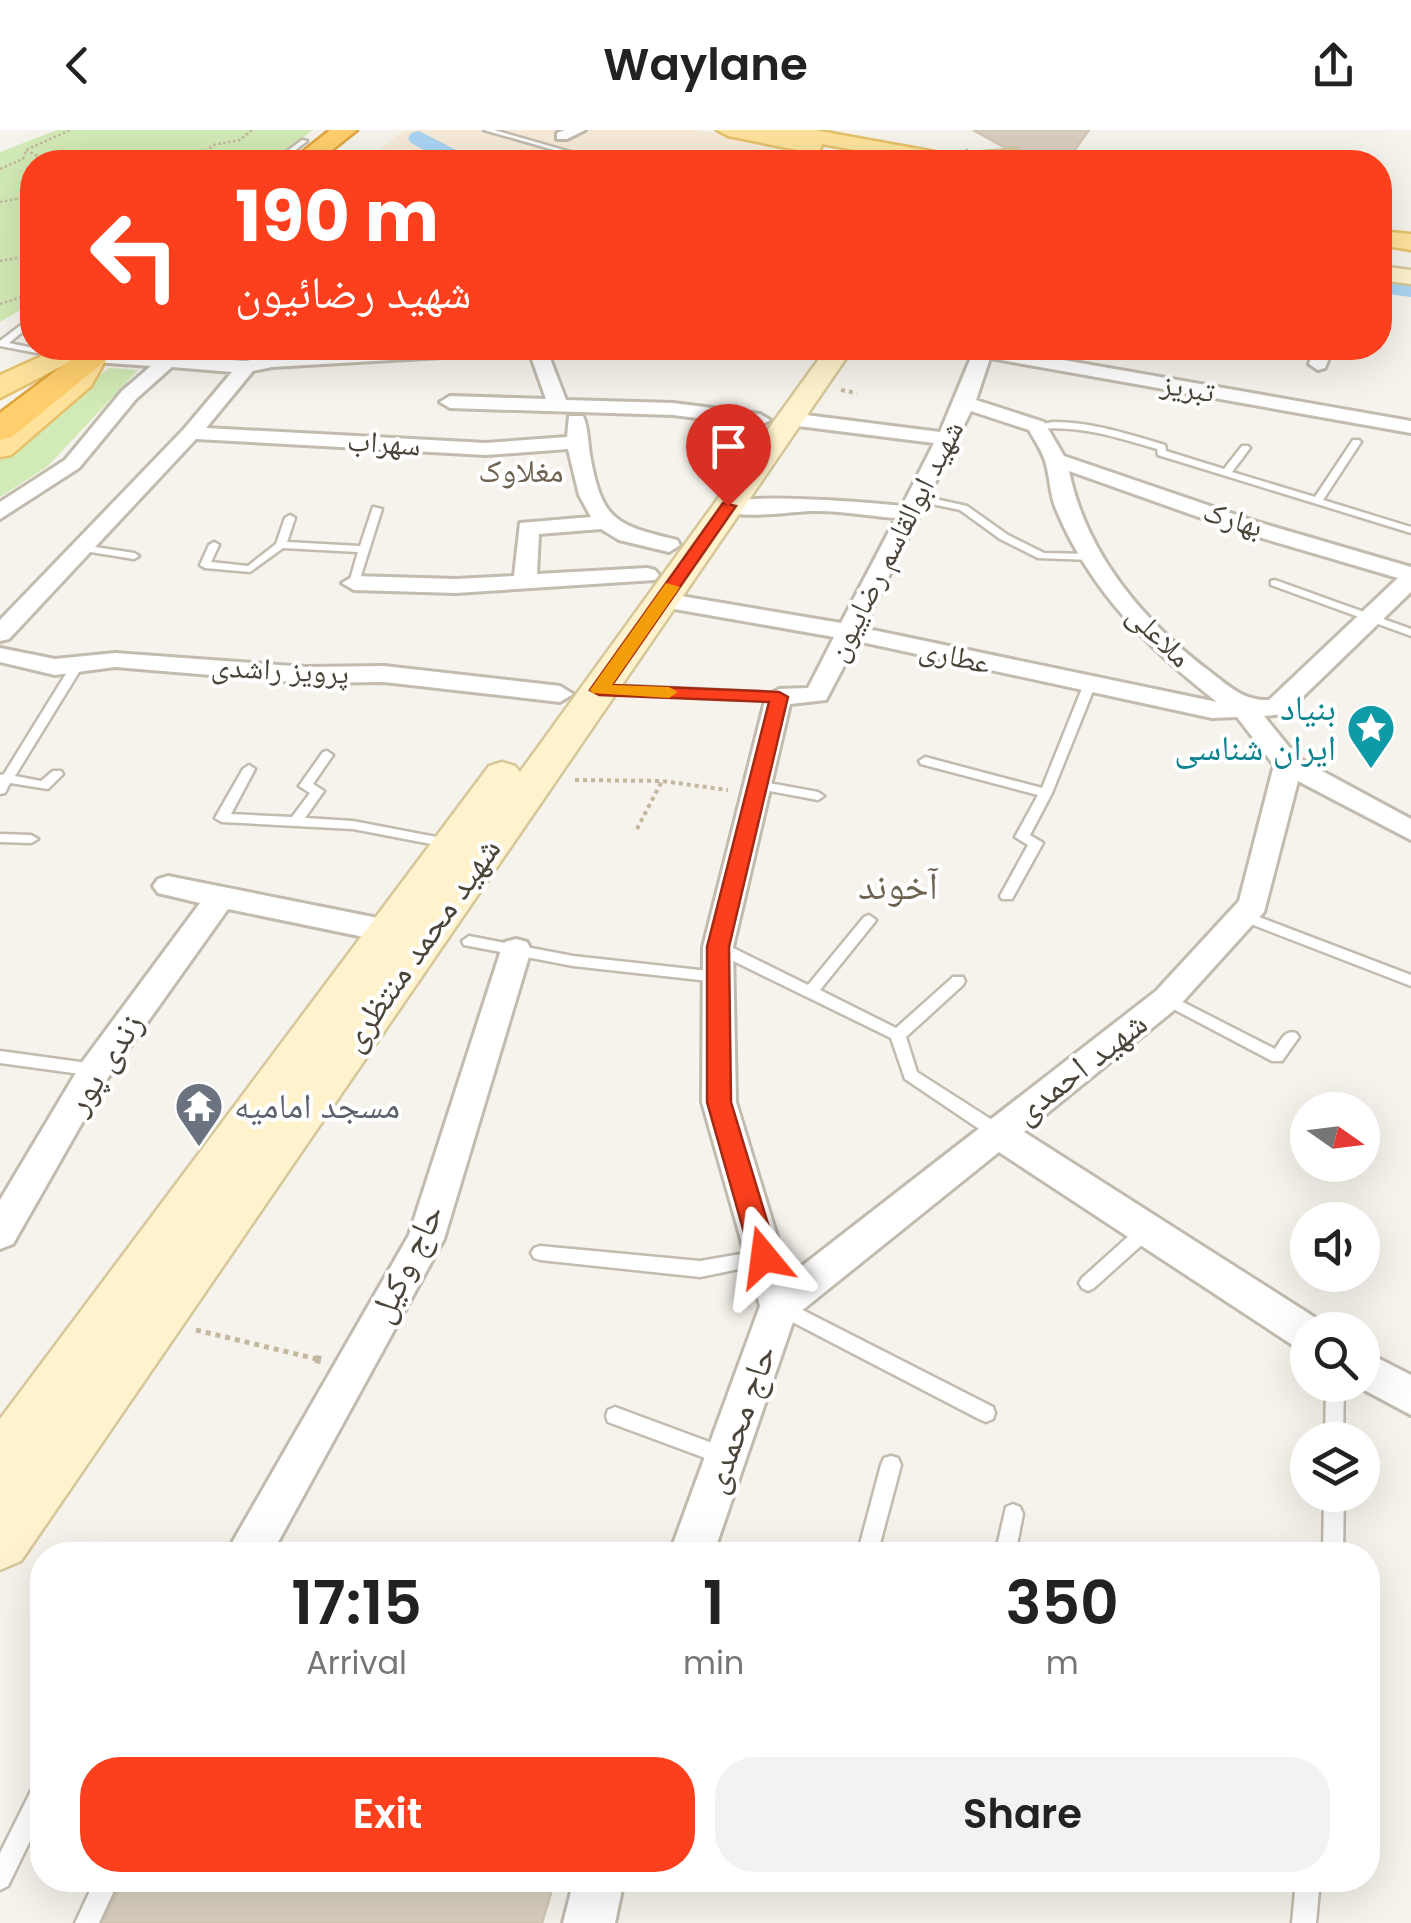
<!DOCTYPE html>
<html lang="en">
<head>
<meta charset="utf-8">
<style>
  body { margin:0; font-family:Poppins,"Noto Naskh Arabic",sans-serif; background:#f2f2f2; color:#222; height:100vh; display:flex; flex-direction:column; font-size:38px; white-space:nowrap }
  * { box-sizing:border-box; margin:0 }
  p { font-size:32px; color:#767676 }
  .icon { flex:none; width:55px; height:55px; fill:none; stroke:currentColor; stroke-width:2; stroke-linecap:round; stroke-linejoin:round }
  .map { position:relative; flex:1; overflow:hidden }
  .side { position:absolute; left:30px; top:1412px; width:1350px; height:350px; display:flex; flex-direction:column; background:#fff; border-radius:40px; box-shadow:0 10px 40px #0002 }
  .side>* { flex:none }
  .guide { position:absolute; left:20px; top:20px; width:1372px; height:210px; border-radius:40px; box-shadow:0 10px 40px #0002; background:#fc3f1d; color:#fff; overflow:hidden }
  .needle { width:65px; rotate:104deg }
  .buttons { position:absolute; left:1290px; top:962px; display:grid; gap:20px }
  .buttons a { display:grid; place-items:center; width:90px; height:90px; border-radius:50%; background:#fff; box-shadow:0 10px 40px #0002; font-size:50px }
  .pin { position:absolute; display:grid; place-items:center; width:85px; height:85px; color:#fff; margin:-102px -42px; border-radius:50% 50% 50% 0; rotate:-45deg; box-shadow:0 0 10px #0007 }
  .pin .icon { rotate:45deg }
  .me { position:absolute; width:110px; margin:-55px; rotate:344deg; stroke-linejoin:round; filter:drop-shadow(0 0 8px #0008) }
  .turn { display:flex; align-items:center; gap:35px; height:210px; padding:0 50px; font-size:45px }
  .turn .icon { width:130px; height:130px; stroke-width:2.5 }
  .turn b { display:block; font-size:70px; line-height:85px }
  .eta { display:flex; justify-content:space-evenly; align-items:center; height:170px; text-align:center }
  .eta b { font-size:60px; font-weight:600; line-height:70px }
  .action { display:flex; gap:20px; margin-top:auto; padding:20px 50px }
  .action a { flex:1; height:115px; border-radius:40px; background:#fc3f1d; color:#fff; font-size:40px; font-weight:600; line-height:115px; text-align:center }
  .action a+a { background:#f2f2f2; color:#222 }
  header { display:flex; justify-content:space-between; align-items:center; height:130px; padding:0 50px; background:#fff; font-size:45px; font-weight:600 }
  .map>svg:first-child { display:block }
</style>
</head>
<body>
<header><svg class="icon" aria-label="back" viewBox="0 0 24 24"><path d="M15 5l-7 7 7 7"/></svg>Waylane<svg class="icon" aria-label="share" viewBox="0 0 24 24"><path d="M12 15V3M7 8l5-5 5 5M5 13v7h14v-7"/></svg></header>
<div class="map">
<svg width="1411" height="1793" viewBox="0 0 1411 1793">
  <rect width="100%" height="100%" fill="#f6f3ec"/>
  <path fill="#f7ead8" d="M404 0H696L850 27 857 32H365Z"/>
  <path fill="#d2eab5" d="M57 0H313L270 32H32V173L0 192V22Z
    M109 238 138 240 48 336 0 367V325Z"/>
  <g fill="none" stroke-linecap="round" stroke-linejoin="round">
    <path fill="#a9d4f2" fill-rule="evenodd" d="M419 1 470 27 474 32H446L411 13 408 8 411 3Z
      M1380 147 1411 151V167L1380 163Z"/>
  </g>
  <path fill="#d8cfc1" stroke="#d3c7b4" stroke-width="2.5" d="M973 0H1089L1066 32H1034L1023 27 1020 18 1004 17Z
    M123 1750H555L542 1793H103Z"/>
  <g fill="none" stroke-linecap="round" stroke-linejoin="round">
    <g stroke="#c2bbae" stroke-width="5">
      <path id="lane" d="M484 0H494L605 32H596Z
        M302 10 307 11 280 32H273Z
        M32 194V198L26 199 9 213 63 224V228L0 216V211L21 195Z
        M1053 292C1092 292 1128 304 1165 315L1166 321 1224 339 1242 316H1248L1250 318 1232 342 1315 367 1353 310H1359L1361 312 1323 370 1411 397V403L1158 325 1157 319C1117 307 1079 295 1037 299L1032 296Z
        M917 365 967 376 1008 405 1044 423 1090 424 1095 427 1090 430 1038 428 1000 409 960 380 913 370 912 368Z
        M373 377 382 379 358 455 349 453 358 422 283 418 250 442 205 438 200 435 209 415 214 412 219 415 211 432 248 436 276 414 285 388 290 385 295 388 287 412 360 416Z
        M82 415 134 423 139 426 134 429 78 420V416Z
        M1275 450 1411 499V506L1271 455V451Z
        M78 531 84 534 15 646 41 651 53 641H61L63 644 48 659 10 653 5 663 0 664V645L4 644 72 534Z
        M1089 552 1095 556 1052 663 1030 705 1043 713 1012 769H1002L1000 766 1028 715 1015 707 1038 665 921 634 919 631 925 627 1042 658 1083 556Z
        M599 555 779 563 785 567 779 571 595 561 593 559Z
        M327 621 333 625 313 654 324 661 305 688 353 691 452 710 457 711 459 714 457 717 452 718 353 699 222 692 215 688 243 639 249 635 255 639 231 684 292 687 310 663 299 656 323 622Z
        M758 651 818 662 824 666 818 670 754 658 752 655Z
        M0 704 31 705 38 709 31 713 0 712Z
        M1243 781 1411 845V856L1238 789 1236 786 1238 783Z
        M869 785 876 790 874 793 820 860 896 898 953 847H963L965 851 963 855 906 907 917 942 1003 997 1005 1002 1003 1007 997 1008 991 1007 905 949 891 908 713 821 711 817 718 812 723 813 808 855 864 787Z
        M469 806 573 826 718 842 725 847 718 852 573 836 464 815 462 811Z
        M1167 864 1275 919C1281 910 1285 899 1296 903L1299 907 1282 931H1272L1162 873 1160 869 1162 865Z
        M0 921 95 934 100 936 103 940 100 944 95 946 0 933Z
        M1147 1093 1153 1095 1155 1100 1153 1105 1094 1158 1088 1161 1082 1158 1079 1153 1082 1148 1141 1095Z
        M540 1116 700 1131 764 1120 770 1122 773 1127 770 1132 764 1134 700 1147 540 1130 534 1128 531 1123 534 1118Z
        M781 1169 993 1277 995 1283 993 1289 986 1292 979 1289 775 1183 772 1177 775 1171Z
        M1326 1255H1344L1343 1310H1325Z
        M615 1277 731 1320 734 1326 731 1332 724 1335 608 1292 606 1286 608 1280Z
        M891 1326 898 1328 901 1335 877 1425H857L881 1335 884 1328Z
        M1324 1365H1344L1343 1425H1323Z
        M1013 1374 1020 1377 1023 1384 1015 1425H995L1006 1377Z
        M42 1652V1686L8 1756 0 1760V1723L34 1655Z
        M95 1750H119L99 1793H75Z
        M1296 1750H1320L1316 1793H1292Z"/>
    </g>
    <g stroke="#c2bbae" stroke-width="6">
      <path id="street" d="M565 0H585L567 9H557V3Z
        M407 218H503L494 224 272 237 253 241 206 298 486 313 567 307 569 286H583C588 297 588 312 590 325 602 392 616 395 677 410L680 415 669 422 619 410 601 399 539 404 537 444 647 438 655 440 659 445 655 450 456 463 354 460 342 453 354 446 456 449 514 446 520 393 591 387 579 365 568 319 486 325 196 309 9 509 0 511V490L184 299 232 242 172 237 136 269 79 338 0 389V372L65 330 122 261 151 236 94 232 87 230V222L163 225 174 220 183 227 246 231 272 225Z
        M528 218H546L566 270 673 273 760 284 770 290 760 296 673 285 450 278 440 272 450 266 546 269Z
        M957 218H995L1411 291V303L990 228 976 270 1044 292 1064 326 1254 391 1411 437V462L1285 584 1264 586 1298 628 1411 689V710L1298 651 1264 782 1178 877 1024 1002 1322 1192 1326 1200H1308V1221L1294 1216 999 1022 795 1186 713 1425H669L760 1176 702 972 703 817 766 567 779 559 808 558 834 507 663 477 651 470 663 463 841 493 896 388C870 386 843 381 817 381 792 380 735 393 717 376 732 361 873 373 902 376L934 313 790 295 780 289 790 283 940 302 972 225ZM971 281 1029 300C1035 311 1043 322 1046 334 1050 349 1050 365 1056 379 1090 461 1149 519 1217 572L863 498ZM1069 341 1238 401 1398 448 1269 570C1243 571 1229 556 1209 541 1143 491 1086 424 1069 341ZM857 511 1212 588 1237 587 1274 635 1239 771 1156 861 789 1146 736 972 733 817 790 574 826 570Z
        M1205 218H1224L1213 226 1206 224Z
        M1315 218H1333L1325 238 1318 240 1309 234Z
        M0 518 55 529 115 523 307 537 384 536 560 556 573 564 560 572 384 552 307 553 115 537 55 545 0 532Z
        M168 746 388 790 399 793 403 801 399 809 388 812 228 779 107 949 13 1114 0 1119V1070L83 931 200 773 158 763 153 756 158 749Z
        M516 809 527 812 531 820 444 1109 271 1425H225L409 1105 501 820 505 812Z
        M1362 1220 1411 1245V1285L1355 1255H1362Z
        M574 1750H624L615 1793H563Z"/>
    </g>
    <g stroke="#d6c79b" stroke-width="5">
      <path id="secondary" d="M1012 20 1019 22V30L935 31 945 25Z
        M896 26 904 28 907 32H886Z
        M1380 136 1411 140V154L1380 150Z
        M827 218H853L21 1431 0 1440V1289L489 636 502 632 515 636 520 642Z"/>
    </g>
    <g stroke="#e6c16a" stroke-width="5">
      <path id="primary" d="M717 0H814L952 25 963 32H918L822 14 820 21 812 23 728 6Z
        M1380 101 1411 104V120L1380 115Z
        M60 218 70 220 74 226 70 232 0 268V245Z
        M94 218 104 220 108 226 91 256 11 325 0 327V302L69 245 84 220Z"/>
    </g>
    <g stroke="#e0a43c" stroke-width="5">
      <path id="highway" d="M330 0H357L317 32H290Z
        M86 218H121L12 307 0 310V283Z"/>
    </g>
    <path stroke="#c4b79f" stroke-width="2.5" stroke-dasharray="2.5 2.5" stroke-linecap="butt" d="M26 20 49 32
      M195 32 213 15 240 10 252 0
      M0 39 23 29 26 20 70 0
      M0 72 32 66
      M0 131 32 125
      M0 174 30 164 32 158"/>
    <path stroke="#c4b79f" stroke-width="4" stroke-dasharray="4 4" stroke-linecap="butt" d="M841 260 857 263
      M575 650 662 651 728 660
      M637 699 662 651"/>
    <path stroke="#c4b79f" stroke-width="5" stroke-dasharray="5 5" stroke-linecap="butt" d="M196 1200 321 1230"/>
    <path stroke="#c4b79f" stroke-width="8" stroke-dasharray="8 8" stroke-linecap="butt" d="M315 1229 321 1230"/>
    <use href="#lane" fill="#fff" fill-rule="evenodd"/>
    <use href="#street" fill="#fff" fill-rule="evenodd"/>
    <use href="#secondary" fill="#fff3cd" fill-rule="evenodd"/>
    <use href="#primary" fill="#ffe39c" fill-rule="evenodd"/>
    <use href="#highway" fill="#ffcf6e" fill-rule="evenodd"/>
    <path stroke="#c4b79f" stroke-width="2.5" stroke-dasharray="2.5 2.5" stroke-linecap="butt" d="M956 32 969 18"/>
  </g>
  <path fill="#fc3f1d" stroke="#a42913" stroke-width="2.5" d="M723 373 736 376 612 555 779 562 788 567 729 817 731 972 778 1127 774 1135 764 1139 755 1135 751 1127 707 972V817L769 572 599 565 590 560Z"/>
  <path fill="#f59e0b" d="M666 453 680 457 612 555 669 557 678 562 669 568 593 563 590 560Z"/>
  <defs>
    <g id="sight-pin" transform="scale(2.5)"><path d="M0 17L-7.5 6A9.5 9.5 0 1 1 7.5 6Z" fill="#0f9aa8" stroke="#fff"/><path d="M0-6L1.8-2.2L6-1.7L2.9 1.2L3.7 5.4L0 3.3L-3.7 5.4L-2.9 1.2L-6-1.7L-1.8-2.2Z" fill="#fff"/></g>
    <g id="temple-pin" transform="scale(2.5)"><path d="M0 17L-7.5 6A9.5 9.5 0 1 1 7.5 6Z" fill="#6b7280" stroke="#fff"/><path d="M0-6L5-2H3V0L6.5 2.5H4V6H1.5V3h-3V6H-4V2.5H-6.5L-3 0V-2H-5Z" fill="#fff"/></g>
  </defs>
  <g fill-rule="evenodd">
    <use href="#sight-pin" x="1371" y="598"/>
    <use href="#temple-pin" x="199" y="976"/>
  </g>
  <g text-anchor="middle" stroke-width="8" stroke-linejoin="round" paint-order="stroke">
    <g font-size="30" fill="#4b4439" stroke="#fff">
      <text transform="translate(1188 258) rotate(10)" y="10">تبریز</text>
      <text transform="translate(384 313) rotate(4)" y="10">سهراب</text>
      <text transform="translate(1233 389) rotate(17)" y="10">بهارک</text>
      <text transform="translate(895 411) rotate(-63)" y="10">شهید ابوالقاسم رضاییون</text>
      <text transform="translate(1159 506) rotate(44)" y="10">ملاعلی</text>
      <text transform="translate(955 526) rotate(13)" y="10">عطاری</text>
      <text transform="translate(280 540) rotate(3)" y="10">پرویز راشدی</text>
    </g>
    <g font-size="32" fill="#6e6250" stroke="#fff">
      <text x="521" y="352">مغلاوک</text>
    </g>
    <g font-size="35" fill="#0d838f" stroke="#fff" text-anchor="end">
      <text x="1336" y="590">بنیاد<tspan x="1336" dy="40">ایران شناسی</tspan></text>
    </g>
    <g font-size="35" fill="#4b4439" stroke="#fff">
      <text transform="translate(420 814) rotate(-55)" y="12">شهید محمد منتظری</text>
      <text transform="translate(104 933) rotate(-57)" y="12">زندی پور</text>
      <text transform="translate(1080 937) rotate(-38)" y="12">شهید احمدی</text>
      <text transform="translate(406 1133) rotate(-64)" y="12">حاج وکیل</text>
      <text transform="translate(739 1289) rotate(-70)" y="12">حاج محمدی</text>
    </g>
    <g font-size="35" fill="#5b616d" stroke="#fff" text-anchor="start">
      <text x="234" y="988">مسجد امامیه</text>
    </g>
    <g font-size="38" fill="#6e6250" stroke="#fff">
      <text x="898" y="769">آخوند</text>
    </g>
  </g>
</svg>
<div class="buttons">
<a><svg class="needle" viewBox="-14 -14 28 28"><path d="M0-13l5 13h-10z" fill="#e53935"/><path d="M0 13l5-13h-10z" fill="#767676"/></svg></a>
<a><svg class="icon" aria-label="sound" viewBox="0 0 24 24"><path d="M4 9h4l5-4v14l-5-4H4zM17 9q2 3 0 6"/></svg></a>
<a><svg class="icon" aria-label="search" viewBox="0 0 24 24"><circle cx="10" cy="10" r="6"/><path d="M15 15l6 6"/></svg></a>
<a><svg class="icon" aria-label="layers" viewBox="0 0 24 24"><path d="M12 4l9 5-9 5-9-5zM3 14l9 5 9-5"/></svg></a>
</div>
<div class="pin" style="left:728px;top:376px;background:#d93025"><svg class="icon" aria-label="arrive" viewBox="0 0 24 24"><path d="M6 21V4h12l-3 4 3 4H6"/></svg></div>
<svg class="me" style="left:764px;top:1127px" viewBox="-20 -20 40 40"><path d="M0-17L14 15 0 8-14 15z" fill="#fc3f1d" stroke="#fff" stroke-width="4"/></svg>
<div class="guide">
<div class="turn"><svg class="icon" aria-label="left" viewBox="0 0 24 24"><path d="M17 20v-9H6M10 6l-5 5 5 5"/></svg><div><b>190 m</b>شهید رضائیون</div></div>
</div>
<section class="side">
<div class="eta">
<div><b>17:15</b><p>Arrival</p></div>
<div><b>1</b><p>min</p></div>
<div><b>350</b><p>m</p></div>
</div>
<div class="action"><a>Exit</a><a>Share</a></div>
</section>
</div>
</body>
</html>
